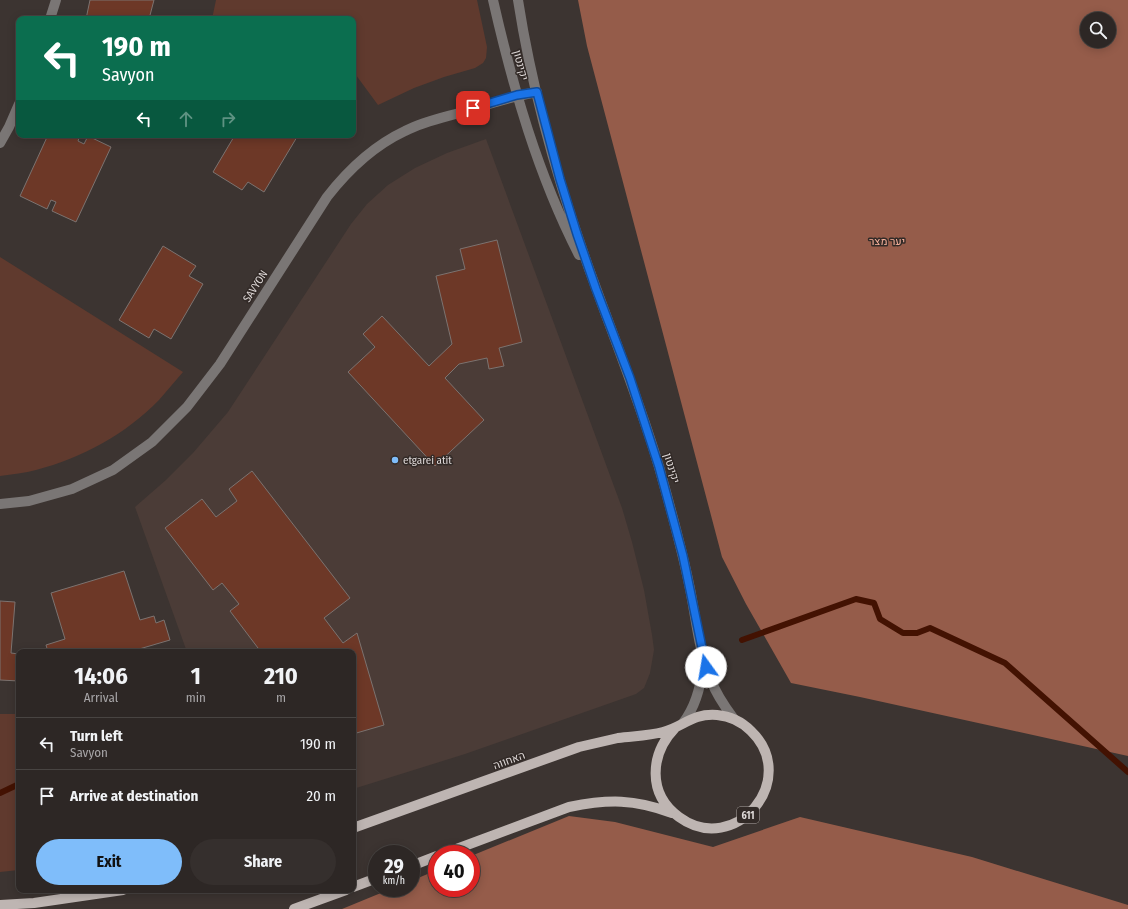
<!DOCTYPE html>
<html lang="en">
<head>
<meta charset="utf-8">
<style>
  body { margin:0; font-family:"Fira Sans Condensed",Heebo,sans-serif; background:#352f2d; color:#f1f3f6; height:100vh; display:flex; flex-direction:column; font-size:15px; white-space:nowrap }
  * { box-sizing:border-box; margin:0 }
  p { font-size:13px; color:#a7a5a7 }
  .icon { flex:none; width:22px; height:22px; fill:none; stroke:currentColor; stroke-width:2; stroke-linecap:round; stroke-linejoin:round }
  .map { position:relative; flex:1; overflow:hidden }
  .sheet { position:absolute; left:16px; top:649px; width:340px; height:244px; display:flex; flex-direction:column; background:#2d2725; border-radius:8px; box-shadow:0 2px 10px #0003,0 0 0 1px #484442 }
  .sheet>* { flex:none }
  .top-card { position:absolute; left:16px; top:16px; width:340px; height:122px; border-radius:8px; box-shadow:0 2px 10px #0003,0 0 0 1px #484442; background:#0b6e4f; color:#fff; overflow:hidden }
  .fabs { position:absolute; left:1080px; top:12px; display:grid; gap:8px }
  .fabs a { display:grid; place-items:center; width:36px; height:36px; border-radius:50%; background:#2d2725; box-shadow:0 2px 10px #0003,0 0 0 1px #484442; font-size:20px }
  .speed { position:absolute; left:368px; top:845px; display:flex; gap:8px; font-size:20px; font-weight:700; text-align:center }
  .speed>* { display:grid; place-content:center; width:52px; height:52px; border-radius:50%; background:#2d2725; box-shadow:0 2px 10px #0003,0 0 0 1px #484442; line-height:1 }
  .speed small { font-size:10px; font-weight:400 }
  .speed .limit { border:6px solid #d22; background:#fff; color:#111 }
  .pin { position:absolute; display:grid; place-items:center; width:34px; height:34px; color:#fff; margin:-17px; border-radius:8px; box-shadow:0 2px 6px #0006 }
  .me { position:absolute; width:44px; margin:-22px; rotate:347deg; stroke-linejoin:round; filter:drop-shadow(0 0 3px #0008) }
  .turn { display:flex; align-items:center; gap:14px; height:84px; padding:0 20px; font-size:18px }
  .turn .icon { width:52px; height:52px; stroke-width:2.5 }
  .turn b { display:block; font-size:28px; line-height:34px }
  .lanes { display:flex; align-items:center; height:38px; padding:0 20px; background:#0003; justify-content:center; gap:20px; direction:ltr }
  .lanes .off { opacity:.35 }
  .eta { display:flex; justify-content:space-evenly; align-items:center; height:68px; text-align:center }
  .eta b { font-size:24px; font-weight:700; line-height:28px }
  .primary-button { display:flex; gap:8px; margin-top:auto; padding:8px 20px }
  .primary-button a { flex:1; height:46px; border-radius:24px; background:#7fbdfa; color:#111; font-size:16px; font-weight:700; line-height:46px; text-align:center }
  .primary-button a+a { background:#352f2d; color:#f1f3f6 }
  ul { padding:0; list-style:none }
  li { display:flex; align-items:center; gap:12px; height:52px; padding:0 20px; border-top:1px solid #484442 }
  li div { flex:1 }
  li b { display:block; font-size:15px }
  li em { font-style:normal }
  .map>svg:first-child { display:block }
</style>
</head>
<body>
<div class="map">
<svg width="1128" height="909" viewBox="0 0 1128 909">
  <rect width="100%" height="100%" fill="#3c3431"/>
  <path fill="#4b3c37" d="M486 139 622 508 632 542 644 590 652 635 654 650 650 673 644 688 636 694 465 754 353 789V652H187L135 507 166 480 193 453 228 412 351 224 367 204 388 185 415 168 447 153Z"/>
  <path fill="#603a2e" d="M216 0H477L487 47 486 58 483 63 475 68 444 77 414 88 378 105 353 71V19H212Z
    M0 257 183 372C175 381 167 391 159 400 126 434 82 458 36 470 25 473 12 474 0 476Z
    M0 714H19V870L0 872Z"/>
  <path fill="#955c4a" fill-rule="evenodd" d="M578 0H1128V756L860 697 791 683 746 604 722 557 587 46ZM1087 19H1109V41H1087Z
    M569 816 615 822 713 847 800 817 972 857 1128 905V909H342L393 888H411V881L437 870V888H471V856Z"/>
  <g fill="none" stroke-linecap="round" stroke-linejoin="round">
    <path stroke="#431202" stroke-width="6" d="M742 640 856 599 874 603 880 619 903 633H917L930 628 1005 663 1128 772
      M0 793 19 784"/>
  </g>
  <path fill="#6d3827" stroke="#7c7370" d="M90 0H154L149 19H86Z
    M48 135H80L78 141 84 144 88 136 111 147 76 222 52 211 56 202 51 200 47 209 20 196Z
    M235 135H294L297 137 264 192 248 182 242 190 213 172Z
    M497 240 522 342 499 348 504 366 489 369 487 358 459 364 445 378 484 420 435 466 348 372 375 347 363 334 382 316 429 366 452 344 436 276 465 269 460 249Z
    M163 246 196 266 189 276 203 284 171 339 154 329 149 338 119 320Z
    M252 471 350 598 324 618 343 643 357 633 384 725 353 734V652H261L230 611 239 604 222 583 213 590 165 528 202 499 216 517 237 501 229 489Z
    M124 571 140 620 154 616 156 623 164 620 170 640 129 652H48L46 645 65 639 51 593Z
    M0 601 15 602 11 653 19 654V681L0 680Z"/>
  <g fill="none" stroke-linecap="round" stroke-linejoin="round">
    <path stroke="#7a7675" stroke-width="10" d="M493 0C513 88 538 175 579 255
      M518 0C533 97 562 196 596 288 618 348 641 406 659 467 670 506 681 545 689 584 696 616 698 650 711 680 716 694 725 707 734 719
      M50 19 56 0
      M0 143 9 127 19 104
      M0 504 29 501 72 489 113 470 152 442 187 407 220 364 327 197C348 170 373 146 405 131 424 121 446 117 466 111 490 104 513 96 537 92
      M683 723C696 706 701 686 703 665"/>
    <path stroke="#beb5b2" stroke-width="10" d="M353 828 579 747C592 744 605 741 618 738 633 736 648 736 663 732 683 727 692 713 717 715 730 716 742 722 751 731 801 779 735 858 679 817 647 794 650 754 675 728
      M443 854 569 807C609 799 634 799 672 813
      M411 866 437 856
      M353 887 377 878
      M0 905 34 903 123 890
      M294 909 346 890"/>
  </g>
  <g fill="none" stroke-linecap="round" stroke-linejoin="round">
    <g stroke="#114b97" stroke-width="10">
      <path id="route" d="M473 108 517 95 537 92 560 179 577 234 596 289 630 378 659 467 683 556 706 667"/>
    </g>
    <use href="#route" stroke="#1a73e8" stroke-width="7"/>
  </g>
  <circle fill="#7fbdfa" stroke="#322a27" stroke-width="1.5" cx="395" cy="460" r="4"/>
  <g text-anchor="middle" stroke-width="3" stroke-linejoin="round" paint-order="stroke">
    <rect fill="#322a27" stroke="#aba4a3" stroke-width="1" x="737" y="807" width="22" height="16" rx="3"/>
    <g font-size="10" font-weight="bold" fill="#dfd9d8">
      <text x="748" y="819">611</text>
    </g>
    <g font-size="11" fill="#dfd9d8" stroke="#322a27">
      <text transform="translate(521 65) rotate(75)" y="4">יקינטון</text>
      <text transform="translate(255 286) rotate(-57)" y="4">SAVYON</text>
      <text transform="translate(672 468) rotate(73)" y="4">יקינטון</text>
      <text transform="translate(509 760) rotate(-20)" y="4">האחווה</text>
    </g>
    <g font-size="11" fill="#fab39d" stroke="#322a27">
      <text x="887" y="245">יער מצר</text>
    </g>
    <g font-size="11" fill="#dfd9d8" stroke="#322a27" text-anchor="start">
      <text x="403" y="464">etgarei atit</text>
    </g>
  </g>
</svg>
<div class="fabs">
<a><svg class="icon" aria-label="search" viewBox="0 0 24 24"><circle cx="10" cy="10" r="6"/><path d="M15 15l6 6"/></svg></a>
</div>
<div class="speed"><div>29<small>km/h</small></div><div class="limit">40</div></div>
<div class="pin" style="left:473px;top:108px;background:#d93025"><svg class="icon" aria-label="arrive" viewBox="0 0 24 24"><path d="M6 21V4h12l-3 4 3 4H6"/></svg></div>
<svg class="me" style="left:706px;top:667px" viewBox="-20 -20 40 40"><circle r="19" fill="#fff"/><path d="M0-13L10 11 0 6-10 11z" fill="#1a73e8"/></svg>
<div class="top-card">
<div class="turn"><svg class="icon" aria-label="left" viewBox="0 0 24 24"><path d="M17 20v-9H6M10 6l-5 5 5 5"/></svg><div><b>190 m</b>Savyon</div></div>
<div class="lanes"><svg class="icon" aria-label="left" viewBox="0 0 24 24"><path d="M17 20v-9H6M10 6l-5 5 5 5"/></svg><svg class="icon off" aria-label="ahead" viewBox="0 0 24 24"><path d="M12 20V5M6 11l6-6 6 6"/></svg><svg class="icon off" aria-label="right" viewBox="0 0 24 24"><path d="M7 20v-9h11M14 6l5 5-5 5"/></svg></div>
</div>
<section class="sheet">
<div class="eta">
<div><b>14:06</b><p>Arrival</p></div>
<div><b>1</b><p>min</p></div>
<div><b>210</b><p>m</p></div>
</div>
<ul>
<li><svg class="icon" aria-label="left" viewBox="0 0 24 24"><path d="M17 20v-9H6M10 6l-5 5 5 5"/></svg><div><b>Turn left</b><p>Savyon</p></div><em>190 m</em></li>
<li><svg class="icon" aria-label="arrive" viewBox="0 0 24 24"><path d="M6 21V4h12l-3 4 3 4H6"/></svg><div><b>Arrive at destination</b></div><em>20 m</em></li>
</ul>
<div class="primary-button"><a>Exit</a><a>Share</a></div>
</section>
</div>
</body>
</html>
